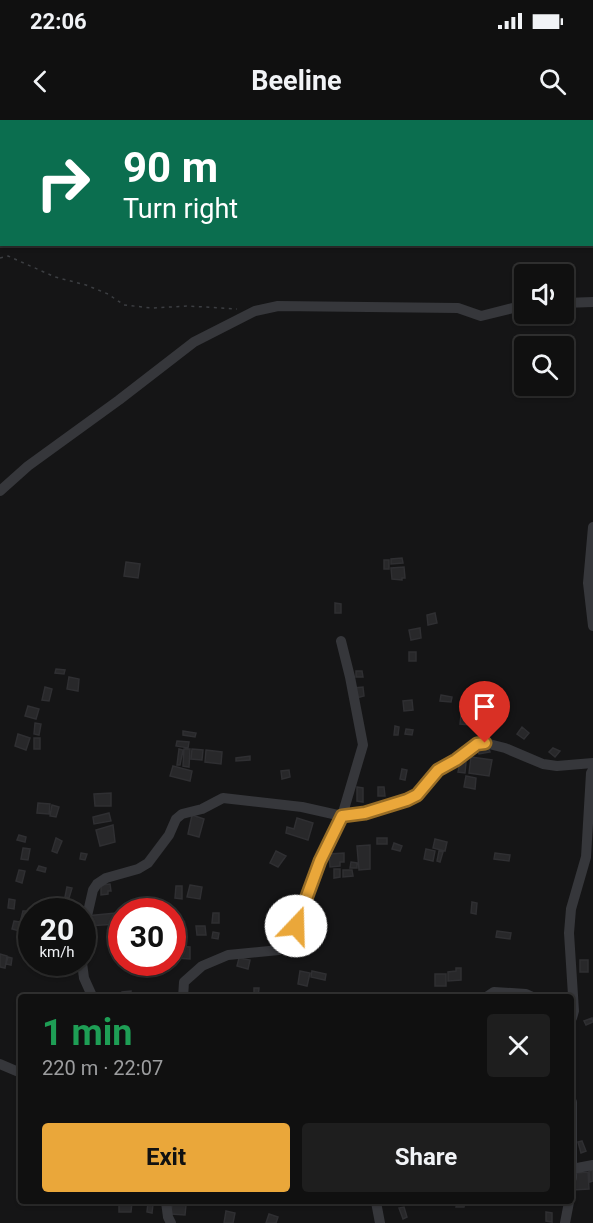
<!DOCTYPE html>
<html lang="en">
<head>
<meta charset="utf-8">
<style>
  body { margin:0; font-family:Roboto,sans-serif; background:#1e1e1e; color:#f1f3f6; height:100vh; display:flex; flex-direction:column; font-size:22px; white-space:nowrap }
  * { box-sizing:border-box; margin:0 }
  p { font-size:20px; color:#9c9d9f }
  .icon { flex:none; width:33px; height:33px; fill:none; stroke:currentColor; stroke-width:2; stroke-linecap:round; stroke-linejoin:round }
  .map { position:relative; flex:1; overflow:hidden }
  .panel { position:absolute; left:18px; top:874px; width:556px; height:210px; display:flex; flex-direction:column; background:#101010; border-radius:6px; box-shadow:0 2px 4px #0004,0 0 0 2px #303030 }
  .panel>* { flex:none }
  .banner { position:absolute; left:0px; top:0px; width:594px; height:126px; box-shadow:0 2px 4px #0004,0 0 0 2px #303030; background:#0b6e4f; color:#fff; overflow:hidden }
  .controls { position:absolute; left:514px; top:144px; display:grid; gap:12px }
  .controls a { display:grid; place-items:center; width:60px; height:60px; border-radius:6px; background:#101010; box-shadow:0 2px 4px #0004,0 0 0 2px #303030; font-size:30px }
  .speed { position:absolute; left:18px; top:778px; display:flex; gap:12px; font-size:30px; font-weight:700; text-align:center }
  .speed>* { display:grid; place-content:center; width:78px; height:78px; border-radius:50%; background:#101010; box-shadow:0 2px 4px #0004,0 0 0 2px #303030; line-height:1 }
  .speed small { font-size:15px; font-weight:400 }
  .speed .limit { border:9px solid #d22; background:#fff; color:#111 }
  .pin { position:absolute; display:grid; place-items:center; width:51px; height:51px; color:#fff; margin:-62px -26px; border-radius:50% 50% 50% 0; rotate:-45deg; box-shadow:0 0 6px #0007 }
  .pin .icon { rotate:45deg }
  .me { position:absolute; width:66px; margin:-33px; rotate:21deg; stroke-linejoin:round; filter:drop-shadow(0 0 4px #0008) }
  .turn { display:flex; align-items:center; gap:21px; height:126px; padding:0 24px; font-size:27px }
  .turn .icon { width:78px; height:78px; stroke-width:2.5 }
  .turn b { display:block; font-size:42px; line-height:51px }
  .round { display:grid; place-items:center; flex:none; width:63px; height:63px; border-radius:6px; background:#1e1e1e }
  .overview { display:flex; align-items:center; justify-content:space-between; height:102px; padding:0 24px }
  h1 { font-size:36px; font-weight:700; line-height:45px; color:#1e9e55 }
  .action { display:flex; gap:12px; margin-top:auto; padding:12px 24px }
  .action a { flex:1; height:69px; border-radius:6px; background:#eaa73a; color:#111; font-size:24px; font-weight:700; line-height:69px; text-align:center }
  .action a+a { background:#1e1e1e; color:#f1f3f6 }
  .status { display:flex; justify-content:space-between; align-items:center; height:42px; padding:0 30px; background:#101010; direction:ltr }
  .status svg { height:16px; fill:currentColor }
  header { display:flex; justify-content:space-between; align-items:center; height:78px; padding:0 24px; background:#101010; font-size:27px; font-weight:700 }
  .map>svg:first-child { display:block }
</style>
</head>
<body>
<div class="status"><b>22:06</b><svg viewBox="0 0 49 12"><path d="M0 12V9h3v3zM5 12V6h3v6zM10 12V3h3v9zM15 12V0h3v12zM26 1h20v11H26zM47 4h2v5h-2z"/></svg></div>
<header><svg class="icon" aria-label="back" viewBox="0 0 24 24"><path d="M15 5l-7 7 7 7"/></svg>Beeline<svg class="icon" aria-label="search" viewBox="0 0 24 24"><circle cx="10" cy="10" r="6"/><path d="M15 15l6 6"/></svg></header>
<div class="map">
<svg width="593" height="1103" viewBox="0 0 593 1103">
  <rect width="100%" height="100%" fill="#151516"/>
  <path fill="#28282a" stroke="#2f2f32" stroke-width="1.5" d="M402 438 403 443 391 444V439Z
    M384 440H389V449H384Z
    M126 442 140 444 138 458 124 456Z
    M404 447 405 458H402V460L392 459 391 448Z
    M335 483 341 484V493H335Z
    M435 493 437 503 428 505 427 495Z
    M420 508 421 518 411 520 409 510Z
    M409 532H416V541H409Z
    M56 549 65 550 64 554 55 553Z
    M356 551H362L363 557H356Z
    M69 557 79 559 78 571 67 569Z
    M45 567 52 569 49 581 42 580Z
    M363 567 364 576 356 578 354 568Z
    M441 575 452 577 451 582 440 581Z
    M412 580 413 590 404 591 403 581Z
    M28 586 39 589 36 599 25 596Z
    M461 595 472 596 470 605 460 604Z
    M35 603 41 604 39 615 34 614Z
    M395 606 399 607 398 615H394Z
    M522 607 529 613 524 619 517 614Z
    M406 609 413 610 412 615 405 614Z
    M183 611 196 613 195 617 183 615Z
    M18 614 30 618 26 630 15 626Z
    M34 618H40V629H34Z
    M177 621 189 622 188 628 176 626Z
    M488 626 490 632 479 634 477 628Z
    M553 628 560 631 555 637 549 632Z
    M179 629 183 630 180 645H177Z
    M184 629H190L189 647 183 646Z
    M192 629 203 630 202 640 191 639Z
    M206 630 222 632 221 644 205 642Z
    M250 636V640L236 641V638Z
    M471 637 492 640 489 656 469 653Z
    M460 641 466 642 465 653 458 652Z
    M173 646 192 651 190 661 170 656Z
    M402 649 407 650 405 660 400 659Z
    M289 650 290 657 282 659 281 651Z
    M466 656 476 658 475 669 464 667Z
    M357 667 363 668V682L357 681Z
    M378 667H384L385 676H378Z
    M111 673V686H95L94 674Z
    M38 683 50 684 49 694 37 693Z
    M52 685 59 687 56 697 50 696Z
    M109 693 111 701 94 704 93 697Z
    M192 695 204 699 199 717 188 714Z
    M297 698 313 703 308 720 286 713 287 707 294 709Z
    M113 705 115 722 100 726 96 710Z
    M19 715 26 717 25 722 17 720Z
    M56 718 62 721 57 733 52 731Z
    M377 718H387V724H377Z
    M435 719 447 722 445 731 433 728Z
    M394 723 402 726 400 731 392 729Z
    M370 725V749L359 750 357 726Z
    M23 728 30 729 28 740 21 739Z
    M426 729 435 731 433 741 424 739Z
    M276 731 286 736 278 747 270 743Z
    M439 731 443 732 440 742 437 741Z
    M81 733 87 734 85 740 80 739Z
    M344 733V742H340V746L330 747 329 734Z
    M495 733 510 735 509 741 494 739Z
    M351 742 357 743V748H350Z
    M39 746 46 748 45 752 37 750Z
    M334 749H340V757L334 758Z
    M19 750 25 751 22 763 16 761Z
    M343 750H352L353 756 343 757Z
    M110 764 111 771H108V774L101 775V765Z
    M190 765 202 767 200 779 187 777Z
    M176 766H182V779L175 778Z
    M67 767 72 768 69 778 65 777Z
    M9 779 15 780 14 789 8 788Z
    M472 782 477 783 476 794 471 793Z
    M137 784 153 785V792H136Z
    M23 791H27L26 800 21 799Z
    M116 793H122V811H119L118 804 87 806 86 796Z
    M213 793H219V803H212Z
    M14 801 26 803 24 812 12 809Z
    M196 806H205L206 815H197Z
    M497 811 511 813 510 819 496 817Z
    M213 812 219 813 218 819 212 818Z
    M177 826 190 827V839L177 838Z
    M0 834 7 836 5 848 0 847Z
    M8 837 12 838 11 845 6 844Z
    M239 838 250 840 248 849 237 846Z
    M580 840H588V852H580Z
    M456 848H461V860L448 861V852L456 851Z
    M300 851 310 853 307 866 298 864Z
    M312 851 326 854 325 860 311 857Z
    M435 854H446V866H435Z
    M254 868H259L258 878H254Z
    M131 871V877H122V872Z
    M592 898 593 902 586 905 584 901Z
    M582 1021 586 1031 581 1033 578 1022Z
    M593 1050V1061L590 1062 589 1051Z
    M588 1052 589 1069 572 1070 573 1056 576 1053Z
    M119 1082H132L131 1092H119Z
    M457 1082H465L464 1087H456Z
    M148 1083 153 1084 152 1093 147 1092Z
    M172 1084 186 1085 185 1095 171 1094Z
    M404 1087 407 1097 403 1099 399 1088Z
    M226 1091 235 1093 233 1103H224Z
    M546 1092 552 1093V1102L546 1101Z
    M269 1094 278 1097 276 1103H266Z"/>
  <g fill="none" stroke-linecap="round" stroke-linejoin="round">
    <path stroke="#3c3e42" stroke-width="1.5" stroke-dasharray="3 4.5" stroke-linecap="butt" d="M151 0 152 2
      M0 138 8 136 55 157 86 165 108 174 124 185 152 188 188 186 237 189"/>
    <path stroke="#36373b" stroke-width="10" d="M564 183 593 182
      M0 371 28 346 119 280 194 222 255 191 278 186 458 188 481 196 525 185
      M593 407 588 463 593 506
      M82 829 87 796 93 770 97 764 106 758 138 749 148 743 169 715 176 699 182 694 202 689 223 678 302 687 342 696 365 693 407 680 417 675 438 650 456 640 477 624 485 623 505 628 543 644 557 646 593 643
      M82 843 84 858 93 878
      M183 878 184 862 202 846 228 835 279 830 289 821 296 806 320 741 342 696 363 625 350 557 341 521
      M485 878 494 872 526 874 535 878
      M572 898 574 891 569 813 571 789 586 737 591 653 593 650
      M0 944 21 953
      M572 982V1049
      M572 1058V1049L593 1045
      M166 1082 168 1097 171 1103
      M376 1082 380 1103
      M565 1103 569 1082"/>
  </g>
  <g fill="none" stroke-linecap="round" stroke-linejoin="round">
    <g stroke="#986d26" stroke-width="15">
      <path id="route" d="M296 806 320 741 342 696 365 693 407 680 417 675 438 650 456 640 477 624 485 623"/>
    </g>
    <use href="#route" stroke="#eaa73a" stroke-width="10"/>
  </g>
</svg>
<div class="controls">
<a><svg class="icon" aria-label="sound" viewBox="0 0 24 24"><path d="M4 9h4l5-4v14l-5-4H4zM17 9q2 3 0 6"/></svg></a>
<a><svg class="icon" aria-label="search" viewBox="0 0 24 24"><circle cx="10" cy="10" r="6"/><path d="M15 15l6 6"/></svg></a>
</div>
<div class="speed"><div>20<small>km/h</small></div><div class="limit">30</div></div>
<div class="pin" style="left:485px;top:623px;background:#d93025"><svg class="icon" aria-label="arrive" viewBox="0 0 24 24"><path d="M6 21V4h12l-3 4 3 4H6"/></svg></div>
<svg class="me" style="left:296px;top:806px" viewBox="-20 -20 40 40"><circle r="19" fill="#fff"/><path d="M0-13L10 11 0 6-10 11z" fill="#eaa73a"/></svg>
<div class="banner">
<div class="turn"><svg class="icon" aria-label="right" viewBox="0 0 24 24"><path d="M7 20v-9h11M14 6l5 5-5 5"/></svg><div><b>90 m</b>Turn right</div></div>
</div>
<section class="panel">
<div class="overview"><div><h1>1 min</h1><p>220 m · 22:07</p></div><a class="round"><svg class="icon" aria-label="close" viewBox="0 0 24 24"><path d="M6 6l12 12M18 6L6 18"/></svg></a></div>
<div class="action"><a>Exit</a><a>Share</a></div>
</section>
</div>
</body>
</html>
